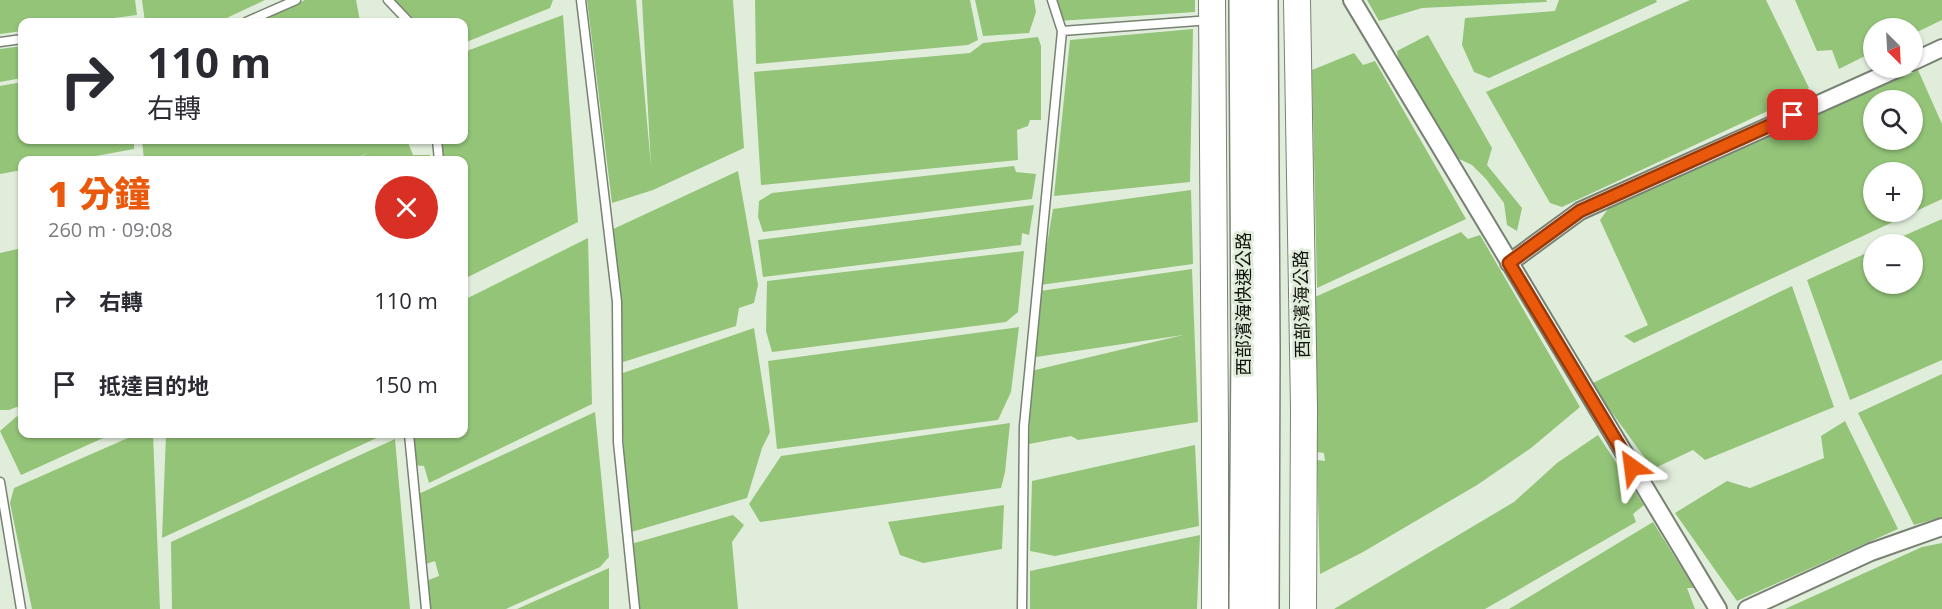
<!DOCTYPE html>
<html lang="zh-TW">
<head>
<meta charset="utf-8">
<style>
  body { margin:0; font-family:"Open Sans","Noto Sans TC",sans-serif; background:#f2f2f3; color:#2b2b33; height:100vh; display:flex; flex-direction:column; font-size:22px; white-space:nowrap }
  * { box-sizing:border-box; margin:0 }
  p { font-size:20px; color:#7c7c81 }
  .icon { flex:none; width:33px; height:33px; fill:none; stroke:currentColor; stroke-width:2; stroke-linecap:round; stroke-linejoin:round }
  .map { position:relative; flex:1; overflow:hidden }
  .sheet { position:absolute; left:18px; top:156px; width:450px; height:282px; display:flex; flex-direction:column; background:#fff; border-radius:12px; box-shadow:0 2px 4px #0004 }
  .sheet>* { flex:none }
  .banner { position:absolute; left:18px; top:18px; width:450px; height:126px; border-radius:12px; box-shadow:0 2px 4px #0004; background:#fff; color:#2b2b33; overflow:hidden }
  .needle { width:39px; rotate:156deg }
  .fabs { position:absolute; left:1863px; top:18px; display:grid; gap:12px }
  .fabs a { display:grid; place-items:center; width:60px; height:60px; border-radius:50%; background:#fff; box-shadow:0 2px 4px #0004; font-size:30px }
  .pin { position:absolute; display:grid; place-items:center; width:51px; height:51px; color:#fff; margin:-26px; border-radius:12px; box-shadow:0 3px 9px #0006 }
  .me { position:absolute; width:66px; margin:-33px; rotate:329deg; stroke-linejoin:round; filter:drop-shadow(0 0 4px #0008) }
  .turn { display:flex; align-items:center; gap:21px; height:126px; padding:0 30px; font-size:27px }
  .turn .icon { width:78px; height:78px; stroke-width:2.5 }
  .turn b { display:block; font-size:42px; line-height:51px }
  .round { display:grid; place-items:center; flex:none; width:63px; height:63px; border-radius:32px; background:#f2f2f3 }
  .head { display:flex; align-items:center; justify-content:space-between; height:102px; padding:0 30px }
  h1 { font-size:36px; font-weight:800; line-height:45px; color:#ea580c }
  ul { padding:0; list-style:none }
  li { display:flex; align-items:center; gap:18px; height:84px; padding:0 30px }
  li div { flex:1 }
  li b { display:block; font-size:22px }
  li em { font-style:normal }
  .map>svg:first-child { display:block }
</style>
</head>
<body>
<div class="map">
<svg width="1942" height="609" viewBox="0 0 1942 609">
  <rect width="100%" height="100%" fill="#e1eddb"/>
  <path fill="#93c478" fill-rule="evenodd" d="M0 0H135L137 15 83 22H22V31L0 34Z
    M142 0H265L218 22H145Z
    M305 0H356L360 21 259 22Z
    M391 0H553L550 8 464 43V22H408Z
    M587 0H636L651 166 642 0H733L744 148 653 190 612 203Z
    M755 0H970L978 40 968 45 756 64Z
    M975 0H1034L1036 12 1029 33 983 36Z
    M1054 0H1195V12L1058 21Z
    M1367 0H1546L1547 2 1422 8 1379 21Z
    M1559 0H1656L1657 2 1489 78 1474 72 1462 45 1465 18 1555 11Z
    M1690 0H1766L1809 88 1800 96 1562 207 1550 203 1486 92Z
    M1795 0H1942V20L1913 34 1912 28H1874L1873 52 1839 69 1832 50 1817 51Z
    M563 15 578 222 464 279V160H438L435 140H464V52Z
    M1193 29 1190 182 1054 196 1070 40Z
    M1428 35 1492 148 1487 165 1522 208 1517 231 1507 225 1504 203 1486 179 1472 165 1455 157 1399 63 1397 51Z
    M1038 37 1041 46V120H1030L1028 126 1017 130 1018 160 761 185 754 72 970 53 983 43Z
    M22 46V78L0 82V49Z
    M1354 53 1363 65 1375 61 1466 219 1317 288 1312 70Z
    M1918 70 1942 124V199L1634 343 1624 336 1648 325 1600 220 1608 209ZM1874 100H1912V140H1874ZM1874 172H1912V212H1874Z
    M22 82V140H134V149L74 160H22V170L0 174V86Z
    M142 140H407L413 155H430L429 160H354L370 152 351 160H144Z
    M1014 166 1016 172 1036 174 1032 199 763 232 758 217 759 201 772 193Z
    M738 171 758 285 754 303 739 308 736 326 617 364 609 231Z
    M1191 190 1193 264 1040 285 1053 209Z
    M1034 205 1029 235 1022 233 1021 245 763 277 758 240Z
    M1942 219V360L1850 400 1807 280 1873 250 1874 284H1912V244H1885Z
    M1461 232 1468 239 1480 235 1580 407 1531 448 1477 485 1363 552 1320 574 1317 460 1325 461 1324 453 1317 452 1315 297Z
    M588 238 592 404 429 483 424 466 412 465 409 434H464V300Z
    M22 248V405L9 410H0V253Z
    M1024 251 1018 312 1006 322 772 352 766 331 767 281Z
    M1192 269 1198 422 1078 440 1071 436 1029 444 1031 371 1183 335 1036 357 1032 353 1040 291Z
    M1792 286 1834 407 1705 460 1693 450 1653 469 1591 384Z
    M1019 327 1011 392 998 420 777 449 768 361Z
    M754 328 770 432 762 448 747 498 628 533 620 374Z
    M1942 374V517L1914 525 1858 413Z
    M595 412 609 557 600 567 506 609H423L418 584 439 576 435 561 420 566 410 498Z
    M22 414V434H112L21 475 0 431 16 417Z
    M1845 421 1898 529 1737 601 1675 513 1727 481 1750 488 1824 458 1821 436Z
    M1010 423 1005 472 1001 488 760 522 749 504 781 456Z
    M137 434H153L160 609H32L10 503 14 488Z
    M166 434H385L162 538Z
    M1598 435 1644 505 1633 514 1636 522 1485 609H1334L1514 502 1557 463Z
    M395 439 410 609H172L171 542Z
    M1195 445 1199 526 1055 556 1030 551 1032 481Z
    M1004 505 1002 549 923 563 900 555 888 522Z
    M733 515 744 525 732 542 738 609H635L631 544Z
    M1653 522 1694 588H1687L1695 609H1509Z
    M1200 535 1197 609H1030V571Z
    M1942 543V609H1785L1922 547Z
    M609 568V609H517Z"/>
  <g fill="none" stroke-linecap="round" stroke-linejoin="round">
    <g stroke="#788273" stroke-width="11">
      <path id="service" d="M388 0 409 22
        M581 0 617 302 618 442 635 609
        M246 22 296 0
        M1062 31 1211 20
        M0 42 22 39
        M437 140 439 160
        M409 434 426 609
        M0 482 21 609
        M1022 609 1024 426 1062 31 1052 0"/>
    </g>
    <g stroke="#788273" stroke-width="20">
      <path id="minor" d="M1352 0 1718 609
        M1912 62 1942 48
        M1509 263 1580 211 1899 68
        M1747 609 1871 552 1942 527"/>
    </g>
    <g stroke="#788273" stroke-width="28">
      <path id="primary" d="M1212 0 1215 433V609
        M1297 0 1304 408 1303 609"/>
    </g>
    <g stroke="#788273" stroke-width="30">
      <path id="trunk" d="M1243 0 1245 348 1243 609
        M1264 0 1266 348 1265 609"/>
    </g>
    <use href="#service" stroke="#fff" stroke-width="8"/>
    <use href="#minor" stroke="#fff" stroke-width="16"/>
    <use href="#primary" stroke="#fff" stroke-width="26"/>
    <use href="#trunk" stroke="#fff" stroke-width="27"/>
  </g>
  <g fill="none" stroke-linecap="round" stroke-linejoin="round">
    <g stroke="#983908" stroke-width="15">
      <path id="route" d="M1632 467 1509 263 1580 211 1793 115"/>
    </g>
    <use href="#route" stroke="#ea580c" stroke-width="10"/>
  </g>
  <g text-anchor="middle" stroke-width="6" stroke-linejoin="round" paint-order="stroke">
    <g font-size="18" fill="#0f130d" stroke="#e1eddb">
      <text transform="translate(1244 304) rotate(-90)" y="6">西部濱海快速公路</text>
      <text transform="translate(1302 304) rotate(-91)" y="6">西部濱海公路</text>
    </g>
  </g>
</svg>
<div class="fabs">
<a><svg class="needle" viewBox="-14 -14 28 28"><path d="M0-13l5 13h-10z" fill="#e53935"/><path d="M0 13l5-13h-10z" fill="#7c7c81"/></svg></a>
<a><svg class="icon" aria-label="search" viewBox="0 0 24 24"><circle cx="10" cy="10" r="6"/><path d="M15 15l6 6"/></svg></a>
<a>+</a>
<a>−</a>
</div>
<div class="pin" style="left:1793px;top:115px;background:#d93025"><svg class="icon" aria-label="arrive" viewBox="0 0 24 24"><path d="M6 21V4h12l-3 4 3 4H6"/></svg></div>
<svg class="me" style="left:1632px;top:467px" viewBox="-20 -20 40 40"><path d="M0-17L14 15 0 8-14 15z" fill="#ea580c" stroke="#fff" stroke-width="4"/></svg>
<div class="banner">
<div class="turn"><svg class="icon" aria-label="right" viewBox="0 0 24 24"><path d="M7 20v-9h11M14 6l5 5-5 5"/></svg><div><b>110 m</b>右轉</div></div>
</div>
<section class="sheet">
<div class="head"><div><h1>1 分鐘</h1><p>260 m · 09:08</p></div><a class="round" style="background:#d93025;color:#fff"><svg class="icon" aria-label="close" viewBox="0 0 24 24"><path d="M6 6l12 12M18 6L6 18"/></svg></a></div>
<ul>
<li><svg class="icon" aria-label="right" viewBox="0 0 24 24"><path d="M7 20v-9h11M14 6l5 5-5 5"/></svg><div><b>右轉</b></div><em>110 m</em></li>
<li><svg class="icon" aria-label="arrive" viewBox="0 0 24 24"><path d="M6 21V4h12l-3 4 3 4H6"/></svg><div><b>抵達目的地</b></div><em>150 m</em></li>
</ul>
</section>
</div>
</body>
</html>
